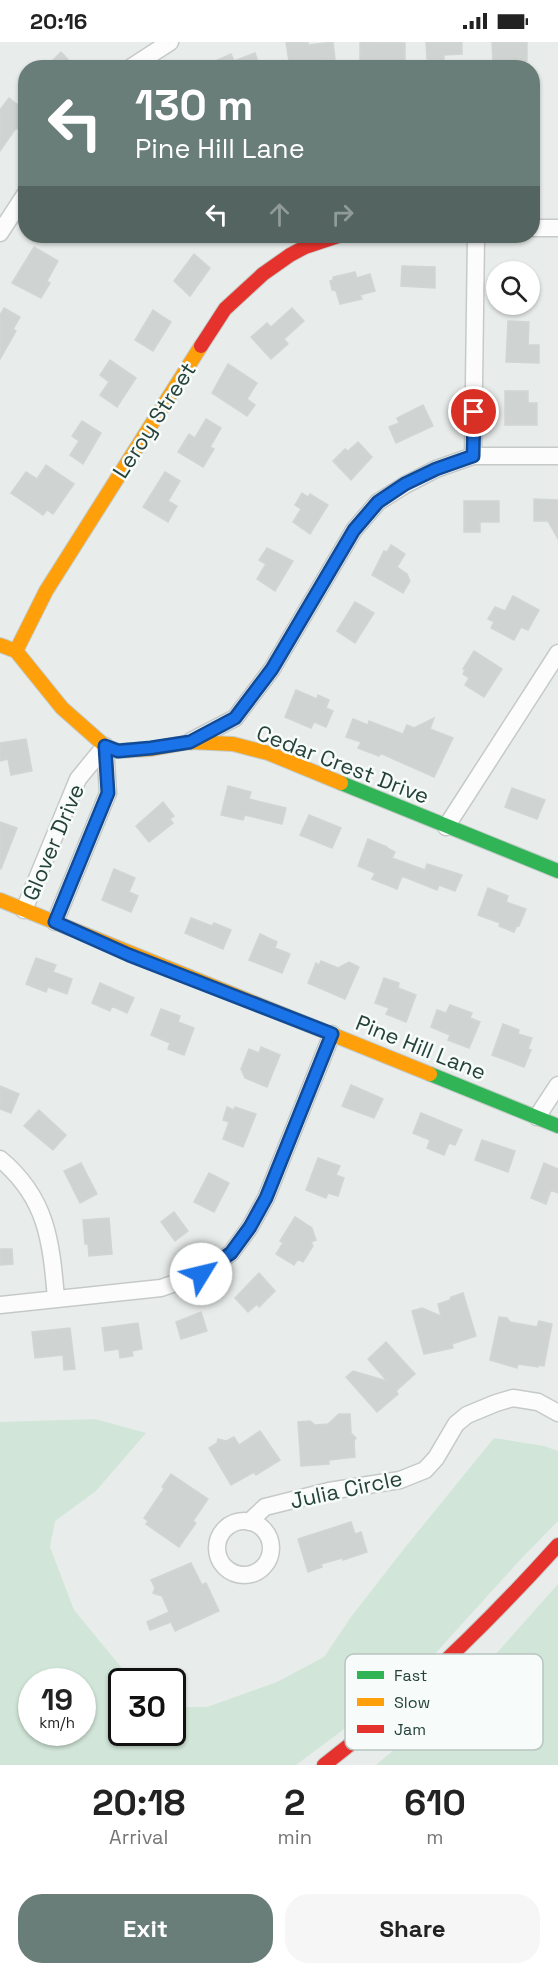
<!DOCTYPE html>
<html lang="en">
<head>
<meta charset="utf-8">
<style>
  body { margin:0; font-family:"Space Grotesk",sans-serif; background:#f6f6f6; color:#222; height:100vh; display:flex; flex-direction:column; font-size:22px; white-space:nowrap }
  * { box-sizing:border-box; margin:0 }
  p { font-size:20px; color:#767676 }
  .icon { flex:none; width:33px; height:33px; fill:none; stroke:currentColor; stroke-width:2; stroke-linecap:round; stroke-linejoin:round }
  .map { position:relative; height:1723px; overflow:hidden }
  .panel { display:flex; flex-direction:column; background:#fff; flex:1 }
  .panel>* { flex:none }
  .guide { position:absolute; left:18px; top:18px; width:522px; height:183px; border-radius:24px; box-shadow:0 2px 4px #0004; background:#697e78; color:#fff; overflow:hidden }
  .buttons { position:absolute; left:486px; top:219px; display:grid; gap:12px }
  .buttons a { display:grid; place-items:center; width:54px; height:54px; border-radius:50%; background:#fff; box-shadow:0 2px 4px #0004; font-size:30px }
  .speed { position:absolute; left:18px; top:1626px; display:flex; gap:12px; font-size:30px; font-weight:700; text-align:center }
  .speed>* { display:grid; place-content:center; width:78px; height:78px; border-radius:50%; background:#fff; box-shadow:0 2px 4px #0004; line-height:1 }
  .speed small { font-size:15px; font-weight:400 }
  .speed .limit { border:3px solid #111; border-radius:9px; background:#fff; color:#111 }
  .pin { position:absolute; display:grid; place-items:center; width:51px; height:51px; color:#fff; margin:-26px; border:3px solid #fff; border-radius:50%; box-shadow:0 2px 6px #0007 }
  .me { position:absolute; width:66px; margin:-33px; rotate:54deg; stroke-linejoin:round; filter:drop-shadow(0 0 4px #0008) }
  .turn { display:flex; align-items:center; gap:21px; height:126px; padding:0 18px; font-size:27px }
  .turn .icon { width:78px; height:78px; stroke-width:2.5 }
  .turn b { display:block; font-size:42px; line-height:51px }
  .lanes { display:flex; align-items:center; height:57px; padding:0 18px; background:#0003; justify-content:center; gap:30px; direction:ltr }
  .lanes .off { opacity:.35 }
  .eta { display:flex; justify-content:space-evenly; align-items:center; height:102px; text-align:center }
  .eta b { font-size:36px; font-weight:700; line-height:42px }
  .button { display:flex; gap:12px; margin-top:auto; padding:12px 18px }
  .button a { flex:1; height:69px; border-radius:24px; background:#697e78; color:#fff; font-size:24px; font-weight:700; line-height:69px; text-align:center }
  .button a+a { background:#f6f6f6; color:#222 }
  .status { display:flex; justify-content:space-between; align-items:center; height:42px; padding:0 30px; background:#fff; direction:ltr }
  .status svg { height:16px; fill:currentColor }
  .map>svg:first-child { display:block }
</style>
</head>
<body>
<div class="status"><b>20:16</b><svg viewBox="0 0 49 12"><path d="M0 12V9h3v3zM5 12V6h3v6zM10 12V3h3v9zM15 12V0h3v12zM26 1h20v11H26zM47 4h2v5h-2z"/></svg></div>
<div class="map">
<svg width="558" height="1723" viewBox="0 0 558 1723">
  <rect width="100%" height="100%" fill="#e8edeb"/>
  <path fill="#d1e6d8" fill-rule="evenodd" d="M95 1377 146 1391 96 1449 55 1479 50 1505 74 1568 126 1631 136 1639 122 1640V1690H172L173 1665H207L277 1640 324 1615 351 1575 403 1508 494 1396 544 1404 558 1409V1479L519 1519 414 1635 296 1723H0V1380ZM32 1640H82V1690H32Z
    M558 1542V1723H376L461 1651Z"/>
  <path fill="#cfd4d2" stroke="#d1d6d4" stroke-width="1.5" d="M286 0H308V3L333 0 335 17 321 19V26H290Z
    M360 0 405 1V21H380V26H360Z
    M426 0H462V12L444 13V18L427 17Z
    M492 0H527V19L493 20Z
    M61 10 76 26H45Z
    M255 11 260 26H200L231 12 234 19Z
    M9 56 26 69V79L19 88 16 86 0 109V68Z
    M34 205 58 219 47 239 50 241 41 256 12 241Z
    M194 212 210 226 190 254 174 239Z
    M402 224 435 225V246L401 244Z
    M355 230 357 236 370 232 375 249 360 253 362 257 340 262 336 249 332 248 330 239 333 238V235Z
    M4 266 20 275 13 287 16 289 0 317V273Z
    M292 266 304 279 284 297 288 302 271 317 251 295 267 281 271 285Z
    M153 268 171 280 153 309 135 298Z
    M508 279 529 280 528 303H539V321L506 320Z
    M110 318 136 336 117 365 100 353 109 340 100 333Z
    M228 322 257 341 247 357 255 363 247 374 212 351Z
    M505 349H528V361H537V383H505Z
    M423 363 433 384 396 401 389 385 399 381 397 376Z
    M206 377 221 386 210 405 214 407 203 425 178 410 189 392 195 396Z
    M82 379 101 391 83 422 70 413 79 399 72 394Z
    M358 400 372 415 351 438 333 419 345 407 348 409Z
    M46 423 74 442 53 472 47 468 43 473 11 451 26 430 37 437Z
    M165 430 180 439 168 459 177 464 168 480 143 465Z
    M302 451 308 455 310 452 328 463 310 492 293 480 301 467 295 463Z
    M534 457 558 458V497L548 479H534Z
    M464 459H499V480H480V490H464Z
    M391 503 405 512 397 525 407 532 410 539 403 551 372 533 384 509 387 510Z
    M267 506 293 519 275 549 257 537 266 522 259 518Z
    M513 554 539 568 528 588 521 585 514 598 491 586 494 580 488 577 495 565 505 569Z
    M355 560 374 571 355 601 337 589Z
    M474 609 502 627 484 655 465 643 469 636 463 632 465 628 463 627Z
    M296 648 317 657 318 653 329 658 326 666 333 669 326 685 314 680 311 686 285 675Z
    M434 676 430 687 453 696 434 735 380 711 379 714 358 706 361 700 346 695 353 677 368 683 369 679 403 692 407 683 414 686Z
    M26 697 32 729 11 733 8 717 0 719V701Z
    M228 744 251 750 249 757 286 766 282 782 245 773 243 778 221 773Z
    M512 746 545 758 537 777 505 765Z
    M163 760 174 774 170 777 173 781 149 800 136 784Z
    M309 773 341 786 332 806 300 793Z
    M0 780 17 786 1 827 0 826Z
    M368 797 387 805V806L395 810 392 816 425 828 427 822 462 833 455 849 439 843 437 848 402 834 397 847 372 837 375 831 358 824Z
    M114 827 135 836 129 850 138 854 131 870 102 858Z
    M488 846 508 854 506 860 526 867 519 884 517 883 514 890 499 884 500 881 478 873Z
    M191 876 212 884 214 881 231 888 223 907 185 891Z
    M260 892 277 900 275 906 290 912 282 931 249 918Z
    M36 916 56 923 53 930 72 937 67 952 48 945 46 950 26 942Z
    M321 919 338 926 349 920 359 925 345 957 308 941 316 921 319 923Z
    M384 936 399 941 398 946 416 953 406 980 386 972 389 966 375 961Z
    M100 941 134 956 127 971 112 964 110 969 92 961Z
    M450 963 472 971 470 976 480 980 469 1006 448 998 450 993 431 985 437 968 446 971Z
    M161 967 180 974 178 980 194 986 184 1013 168 1007 170 1001 151 993Z
    M503 982 519 988 518 992 532 996 528 1007 531 1008 524 1025 492 1013Z
    M261 1005 280 1013 267 1045 245 1036 241 1027 249 1007 259 1011Z
    M351 1043 383 1057 374 1076 342 1064Z
    M0 1044 19 1052 11 1071 0 1067Z
    M227 1065 234 1068 235 1065 256 1072 243 1105 223 1097 229 1080 223 1078Z
    M39 1068 66 1093 53 1108 24 1084Z
    M421 1071 462 1088 455 1103 449 1101 444 1113 427 1106 430 1098 413 1091Z
    M482 1098 515 1109 508 1130 475 1118Z
    M318 1116 340 1124 336 1133 344 1136 338 1154 328 1151 326 1156 306 1148Z
    M81 1121 97 1152 80 1161 64 1129Z
    M544 1121 558 1127V1151L551 1148 546 1162 531 1156Z
    M209 1131 229 1141 214 1170 194 1160Z
    M174 1170 188 1189 175 1199 161 1180Z
    M295 1175 312 1186 316 1198 311 1200 313 1204 303 1220 298 1217 294 1223 276 1212 283 1201 280 1199Z
    M109 1176 112 1212 89 1214 88 1202H85L83 1178Z
    M0 1207H12L13 1222 0 1223Z
    M259 1231 275 1249 259 1265 257 1262 248 1270 235 1256Z
    M463 1251 476 1294 452 1302 453 1306 424 1312 412 1269 422 1266 441 1274 438 1262 450 1258 451 1255Z
    M201 1270 207 1289 181 1297 176 1280Z
    M499 1275 507 1276 510 1280 537 1285 539 1279 552 1282 544 1324 538 1323V1325L518 1322 517 1326 490 1318Z
    M138 1281 142 1307 132 1309 133 1314 120 1316 119 1307 105 1309 102 1286Z
    M70 1286 75 1327 64 1328 63 1313 35 1316 32 1290Z
    M386 1300 415 1332 396 1349 398 1352 377 1370 346 1335 353 1329 387 1339 368 1317Z
    M339 1372H350L351 1391 356 1396 354 1399 355 1415 329 1418V1422L301 1424 298 1380 310 1379 315 1383 328 1382Z
    M260 1389 280 1418 256 1433 254 1430 231 1443 209 1406 217 1401 218 1397 226 1399 234 1395 239 1403Z
    M171 1432 208 1457 193 1479 196 1481 179 1505 146 1482 148 1479 144 1476 164 1447 162 1445Z
    M351 1480 355 1492 361 1490 367 1510 343 1518 342 1516 321 1522 322 1525 308 1530 298 1497Z
    M191 1521 202 1543 206 1541 219 1569 175 1589 171 1580 150 1588 147 1580 169 1570 162 1554 153 1551 155 1546 151 1538Z"/>
  <g fill="none" stroke-linecap="round" stroke-linejoin="round">
    <g stroke="#c5cac8" stroke-width="19">
      <path id="street" d="M130 26 170 0
        M532 186H558
        M0 191 26 151
        M473 414 476 194
        M191 699 235 676 272 627 354 488 378 460 405 443 436 427 473 414H558
        M446 785 558 611
        M24 868 78 737 105 704
        M55 880 108 751 105 704
        M537 1075 558 1043
        M0 1117C47 1156 51 1199 56 1256
        M0 1263 161 1246 201 1232 231 1211 250 1185 266 1156 332 992
        M217 1506a27 27 0 1 1 54 0a27 27 0 1 1-54 0Z
        M249 1480 265 1465 329 1449 400 1438 425 1428 436 1416 456 1382 467 1373 496 1361 513 1356 538 1360 558 1371"/>
    </g>
    <g stroke="#c3cbc8" stroke-width="16">
      <path id="fast" d="M341 741 558 829
        M430 1032 558 1084"/>
    </g>
    <g stroke="#c3cbc8" stroke-width="16">
      <path id="slow" d="M0 603 16 609 62 666 105 704 118 709 151 707 190 700 233 702 268 711 341 741
        M16 609 46 549 201 304
        M0 858 430 1032"/>
    </g>
    <g stroke="#c3cbc8" stroke-width="16">
      <path id="jam" d="M201 304 225 267 263 232 290 213 305 205 338 194
        M324 1723C410 1657 486 1583 558 1503"/>
    </g>
    <use href="#street" stroke="#fcfcfc" stroke-width="16"/>
    <use href="#fast" stroke="#30b455" stroke-width="14"/>
    <use href="#slow" stroke="#ff9f0a" stroke-width="14"/>
    <use href="#jam" stroke="#e5322d" stroke-width="14"/>
  </g>
  <g fill="none" stroke-linecap="round" stroke-linejoin="round">
    <g stroke="#114b97" stroke-width="15">
      <path id="route" d="M201 1232 231 1211 250 1185 266 1156 332 992 129 913 55 880 108 751 105 704 118 709 151 706 190 700 235 676 272 627 354 488 378 460 405 442 436 427 473 414 474 370"/>
    </g>
    <use href="#route" stroke="#1a73e8" stroke-width="10"/>
  </g>
  <g text-anchor="middle" stroke-width="5" stroke-linejoin="round" paint-order="stroke">
    <g font-size="22" fill="#24423a" stroke="#f7fbf9">
      <text transform="translate(154 378) rotate(-57)" y="8">Leroy Street</text>
      <text transform="translate(343 722) rotate(21)" y="8">Cedar Crest Drive</text>
      <text transform="translate(53 800) rotate(-67)" y="8">Glover Drive</text>
      <text transform="translate(421 1005) rotate(22)" y="8">Pine Hill Lane</text>
      <text transform="translate(346 1447) rotate(-12)" y="8">Julia Circle</text>
    </g>
  </g>
  <rect x="345" y="1612" width="198" height="96" rx="9" fill="#f7fbf9" stroke="#b8c4c0" stroke-width="1.5"/>
  <rect x="357" y="1629" width="27" height="8" fill="#30b455"/>
  <rect x="357" y="1656" width="27" height="8" fill="#ff9f0a"/>
  <rect x="357" y="1683" width="27" height="8" fill="#e5322d"/>
  <g font-size="16" fill="#24423a">
    <text x="394" y="1639">Fast</text>
    <text x="394" y="1666">Slow</text>
    <text x="394" y="1693">Jam</text>
  </g>
</svg>
<div class="buttons">
<a><svg class="icon" aria-label="search" viewBox="0 0 24 24"><circle cx="10" cy="10" r="6"/><path d="M15 15l6 6"/></svg></a>
</div>
<div class="speed"><div>19<small>km/h</small></div><div class="limit">30</div></div>
<div class="pin" style="left:474px;top:370px;background:#d93025"><svg class="icon" aria-label="arrive" viewBox="0 0 24 24"><path d="M6 21V4h12l-3 4 3 4H6"/></svg></div>
<svg class="me" style="left:201px;top:1232px" viewBox="-20 -20 40 40"><circle r="19" fill="#fff"/><path d="M0-13L10 11 0 6-10 11z" fill="#1a73e8"/></svg>
<div class="guide">
<div class="turn"><svg class="icon" aria-label="left" viewBox="0 0 24 24"><path d="M17 20v-9H6M10 6l-5 5 5 5"/></svg><div><b>130 m</b>Pine Hill Lane</div></div>
<div class="lanes"><svg class="icon" aria-label="left" viewBox="0 0 24 24"><path d="M17 20v-9H6M10 6l-5 5 5 5"/></svg><svg class="icon off" aria-label="ahead" viewBox="0 0 24 24"><path d="M12 20V5M6 11l6-6 6 6"/></svg><svg class="icon off" aria-label="right" viewBox="0 0 24 24"><path d="M7 20v-9h11M14 6l5 5-5 5"/></svg></div>
</div>
</div>
<section class="panel">
<div class="eta">
<div><b>20:18</b><p>Arrival</p></div>
<div><b>2</b><p>min</p></div>
<div><b>610</b><p>m</p></div>
</div>
<div class="button"><a>Exit</a><a>Share</a></div>
</section>
</body>
</html>
